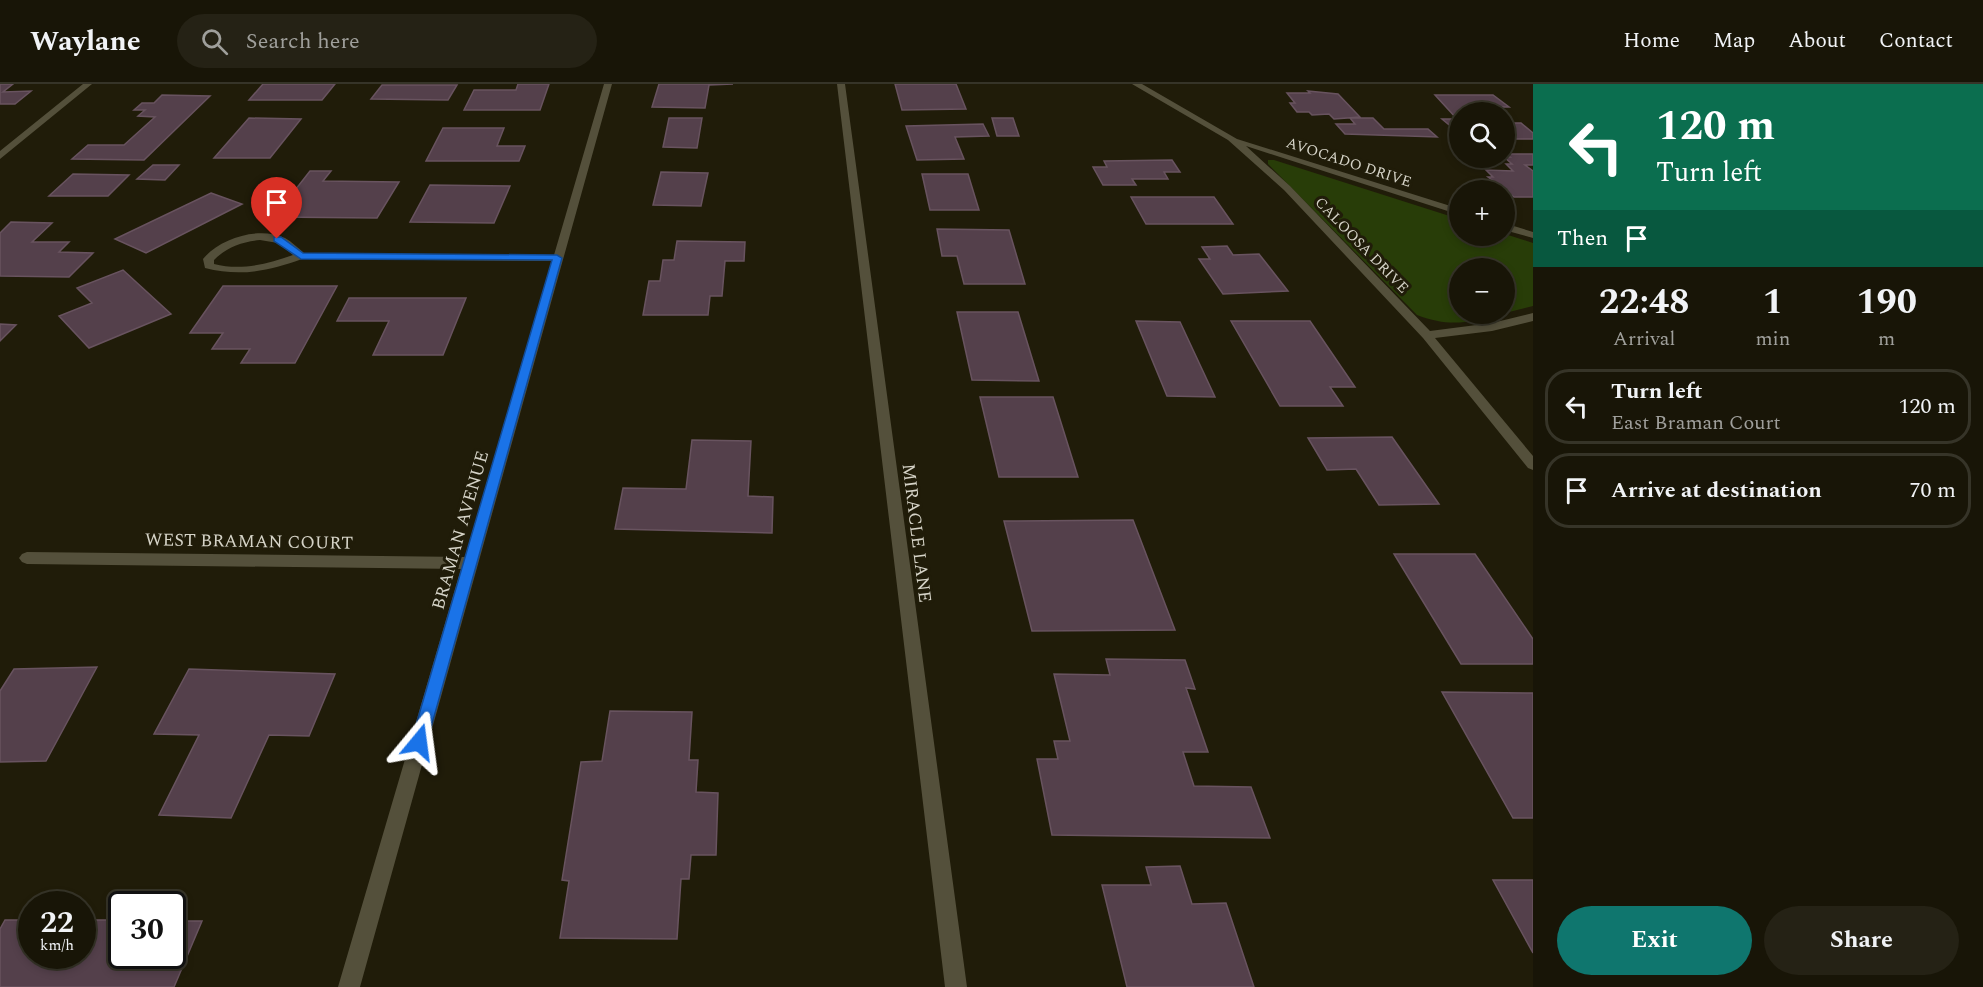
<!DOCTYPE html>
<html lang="en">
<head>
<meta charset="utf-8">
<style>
  body { margin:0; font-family:Spectral,serif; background:#252215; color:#f1f3f6; height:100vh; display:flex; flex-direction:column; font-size:22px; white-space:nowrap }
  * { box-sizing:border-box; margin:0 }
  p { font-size:20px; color:#9f9f9b }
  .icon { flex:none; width:33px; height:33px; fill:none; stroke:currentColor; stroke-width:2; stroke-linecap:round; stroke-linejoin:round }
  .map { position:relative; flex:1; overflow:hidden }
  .panel { display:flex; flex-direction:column; background:#181507; width:450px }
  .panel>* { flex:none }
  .hud { background:#0b6e4f; color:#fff; overflow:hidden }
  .tools { position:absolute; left:1449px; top:18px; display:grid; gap:12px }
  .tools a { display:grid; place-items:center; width:66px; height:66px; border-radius:50%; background:#181507; box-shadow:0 3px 9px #0003,0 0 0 2px #363428; font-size:30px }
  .speed { position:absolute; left:18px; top:807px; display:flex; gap:12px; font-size:30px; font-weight:700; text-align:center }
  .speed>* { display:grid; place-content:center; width:78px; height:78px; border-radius:50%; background:#181507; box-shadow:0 3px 9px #0003,0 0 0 2px #363428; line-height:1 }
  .speed small { font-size:15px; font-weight:400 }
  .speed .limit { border:3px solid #111; border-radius:9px; background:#fff; color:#111 }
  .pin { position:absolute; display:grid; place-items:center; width:51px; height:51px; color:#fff; margin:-62px -26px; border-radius:50% 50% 50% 0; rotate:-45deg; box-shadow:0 0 6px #0007 }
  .pin .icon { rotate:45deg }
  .me { position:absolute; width:66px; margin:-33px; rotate:16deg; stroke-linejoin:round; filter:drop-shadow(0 0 4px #0008) }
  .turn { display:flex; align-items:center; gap:21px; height:126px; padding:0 24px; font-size:27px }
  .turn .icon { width:78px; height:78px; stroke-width:2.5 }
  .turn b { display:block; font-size:42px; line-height:51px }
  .then { display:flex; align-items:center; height:57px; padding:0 24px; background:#0003; gap:12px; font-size:22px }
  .eta { display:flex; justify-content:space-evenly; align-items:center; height:102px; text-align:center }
  .eta b { font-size:36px; font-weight:700; line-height:42px }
  .primary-button { display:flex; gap:12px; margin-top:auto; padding:12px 24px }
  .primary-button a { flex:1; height:69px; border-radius:36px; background:#0f766e; color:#fff; font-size:24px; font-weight:700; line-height:69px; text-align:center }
  .primary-button a+a { background:#252215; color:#f1f3f6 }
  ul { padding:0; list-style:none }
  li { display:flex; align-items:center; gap:18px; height:75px; margin:0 12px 9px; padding:0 12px; border:3px solid #363428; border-radius:24px }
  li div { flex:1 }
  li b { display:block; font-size:22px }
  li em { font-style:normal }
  header { display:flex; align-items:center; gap:36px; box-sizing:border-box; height:84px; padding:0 30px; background:#181507; border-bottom:2px solid #363428 }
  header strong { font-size:28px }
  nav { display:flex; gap:33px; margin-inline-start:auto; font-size:21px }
  .search { width:420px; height:54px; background:#252215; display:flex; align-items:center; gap:15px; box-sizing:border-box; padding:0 21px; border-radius:33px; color:#9f9f9b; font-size:22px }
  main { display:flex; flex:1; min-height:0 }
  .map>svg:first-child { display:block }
</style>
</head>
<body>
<header>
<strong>Waylane</strong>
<div class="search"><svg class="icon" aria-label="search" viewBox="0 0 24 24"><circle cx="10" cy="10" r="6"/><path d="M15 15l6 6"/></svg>Search here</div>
<nav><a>Home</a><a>Map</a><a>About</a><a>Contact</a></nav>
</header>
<main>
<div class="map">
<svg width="1533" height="903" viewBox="0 0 1533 903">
  <rect width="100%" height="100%" fill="#201c09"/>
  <path fill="#283d08" d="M1268 76H1274L1459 135 1460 152 1505 150 1533 159V222L1505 229 1504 184H1460V230H1503C1469 238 1451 244 1417 231L1268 80Z"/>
  <path fill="#54404b" stroke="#68535f" stroke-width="1.5" d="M0 0H13L3 8 31 7 15 20H0Z
    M263 0H335L322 16H249Z
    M518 0H549L540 26H464L474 6H516Z
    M659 0H733L709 1 705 24 652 23Z
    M895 0H956L966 25 902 26Z
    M382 1H457L448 16 371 15Z
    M1308 7 1338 10 1360 33 1334 35 1329 30 1312 31 1309 28H1297L1290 19H1295L1287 9H1310Z
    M162 11 210 12 144 76 72 75 88 61H124L155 33 138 32 145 26H134L142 19H154Z
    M1435 11H1493L1509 23H1493L1501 28H1460V50L1442 35H1457Z
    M249 34 301 35 270 74H214Z
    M669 34H702L697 64 663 63Z
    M992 34H1013L1019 52H997Z
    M1350 34H1373L1384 45H1428L1437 53 1345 50 1336 40H1355Z
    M1504 39H1521L1533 49V55H1508L1504 53Z
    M983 40 989 52 955 53 964 75 917 76 906 42Z
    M443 44H504L497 62H525L519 77H426Z
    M1506 70H1533V81H1525L1533 87V113H1514L1488 93H1493L1486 86 1513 87 1506 80H1512L1504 73H1510Z
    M1172 76 1180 88H1164L1168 95H1132L1136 101H1103L1093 83H1107L1104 77Z
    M153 81H179L165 96 137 95Z
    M310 87H331L323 97 399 98 377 134 274 133Z
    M661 88 708 89 701 122 653 121Z
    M73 90 129 91 108 112H49Z
    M922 90H968L979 126H930Z
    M430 101 510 102 494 139 410 138Z
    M211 109 242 120 146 169 115 155Z
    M1131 113H1214L1233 140H1146Z
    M11 138 52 139 32 158H69L59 168 93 169 69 193 0 192V149Z
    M937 145 1009 146 1025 200H964L957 172H942Z
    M677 157 745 158 744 177H725L722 212H710L708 231H643L649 197H660L663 176H674Z
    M1227 162 1233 171 1259 170 1288 207 1223 210 1199 175H1210L1202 163Z
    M123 186 171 230 89 264 59 232 92 219 77 204Z
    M223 202H337L295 279H241L250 265H212L223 249H190Z
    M349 214H466L443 271H373L389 237H337Z
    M957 228H1018L1039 297 972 296Z
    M1136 237 1180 238 1215 313 1167 312Z
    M1231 237H1310L1355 303H1330L1343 322H1280Z
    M0 240 16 241 0 257Z
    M980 313H1053L1078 393H999Z
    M1392 353 1439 420 1379 421 1356 385 1327 386 1308 354Z
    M692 356 751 357 748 412 773 413 772 449 615 445 623 404 686 405Z
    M1133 436 1175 546 1032 547 1004 437Z
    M1394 470H1475L1533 555V580H1461Z
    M1106 575 1185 576 1195 605 1186 604 1208 668H1183L1194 702 1251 703 1270 754 1052 751 1037 675H1058L1054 657H1070L1054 590 1110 591Z
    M97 583 46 677 0 678V607L14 585Z
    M189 585 335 590 309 652 269 651 231 734 159 731 199 651 154 650Z
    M1442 608 1533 609V734H1513Z
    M610 627 692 628 689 676H698L696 708 718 709 716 771H691L689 795H681L677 855 560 854 569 797 562 796 581 678 602 677Z
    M1180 782 1192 820 1226 819 1254 903H1127L1102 801H1151L1146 783Z
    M1493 796H1533V869Z
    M5 836H32V872H82V836H122V872H172V837H202L174 903H0V845Z"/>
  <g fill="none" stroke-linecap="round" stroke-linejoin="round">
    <path fill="#54503b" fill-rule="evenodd" d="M83 0H92L0 75V67Z
      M604 0H612L360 903H338L461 485 27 480 22 478 19 474 22 470 27 468 465 473 552 177 302 175C269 187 240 193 205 184L203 175C220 154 259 142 285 154 292 158 298 164 304 169L554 171ZM260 156 278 159 293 171C267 180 241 187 214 180V176C227 163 242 158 260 156Z
      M837 0H845L967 903H945Z
      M1132 0H1142L1237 55 1460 125V131L1246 62 1290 102 1430 247 1492 239 1533 229V237L1492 247 1435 254 1533 372V386L1528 384 1423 254 1284 106 1228 56Z
      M1504 139 1533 148V154L1504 146Z"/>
  </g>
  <path fill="#1a73e8" stroke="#114b97" stroke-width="1.5" d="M274 153H281L303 169 557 171 562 174 427 658 425 663 419 665 413 663 411 658 552 176 301 175 274 157Z"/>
  <g text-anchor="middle" stroke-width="6" stroke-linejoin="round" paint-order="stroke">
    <g font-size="15" fill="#d5d3c7" stroke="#201c09">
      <text transform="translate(1349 78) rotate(18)" y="5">AVOCADO DRIVE</text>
      <text transform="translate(1362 161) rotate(46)" y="5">CALOOSA DRIVE</text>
    </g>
    <g font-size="18" fill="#d5d3c7" stroke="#201c09">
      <text transform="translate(460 446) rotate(-74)" y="6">BRAMAN AVENUE</text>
      <text transform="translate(917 449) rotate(83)" y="6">MIRACLE LANE</text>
      <text transform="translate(249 457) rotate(1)" y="6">WEST BRAMAN COURT</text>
    </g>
  </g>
</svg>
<div class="tools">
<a><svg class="icon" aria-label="search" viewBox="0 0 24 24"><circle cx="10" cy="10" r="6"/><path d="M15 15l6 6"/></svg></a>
<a>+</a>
<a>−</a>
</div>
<div class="speed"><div>22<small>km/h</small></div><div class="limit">30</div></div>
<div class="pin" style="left:277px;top:155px;background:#d93025"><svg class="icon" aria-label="arrive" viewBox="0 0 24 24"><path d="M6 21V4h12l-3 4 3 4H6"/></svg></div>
<svg class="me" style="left:419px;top:658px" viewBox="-20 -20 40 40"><path d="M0-17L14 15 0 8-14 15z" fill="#1a73e8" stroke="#fff" stroke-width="4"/></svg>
</div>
<section class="panel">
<div class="hud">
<div class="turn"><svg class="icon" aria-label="left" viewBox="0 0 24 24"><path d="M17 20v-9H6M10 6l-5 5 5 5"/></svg><div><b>120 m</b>Turn left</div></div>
<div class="then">Then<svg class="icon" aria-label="arrive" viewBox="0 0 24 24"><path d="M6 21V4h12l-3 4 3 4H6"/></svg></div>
</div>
<div class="eta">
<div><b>22:48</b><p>Arrival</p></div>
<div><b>1</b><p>min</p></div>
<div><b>190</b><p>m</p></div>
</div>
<ul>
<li><svg class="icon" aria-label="left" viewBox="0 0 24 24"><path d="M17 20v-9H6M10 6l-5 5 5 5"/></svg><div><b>Turn left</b><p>East Braman Court</p></div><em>120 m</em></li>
<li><svg class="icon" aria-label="arrive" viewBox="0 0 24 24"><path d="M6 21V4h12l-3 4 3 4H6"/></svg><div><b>Arrive at destination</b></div><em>70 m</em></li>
</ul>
<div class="primary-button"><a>Exit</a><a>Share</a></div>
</section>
</main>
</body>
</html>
